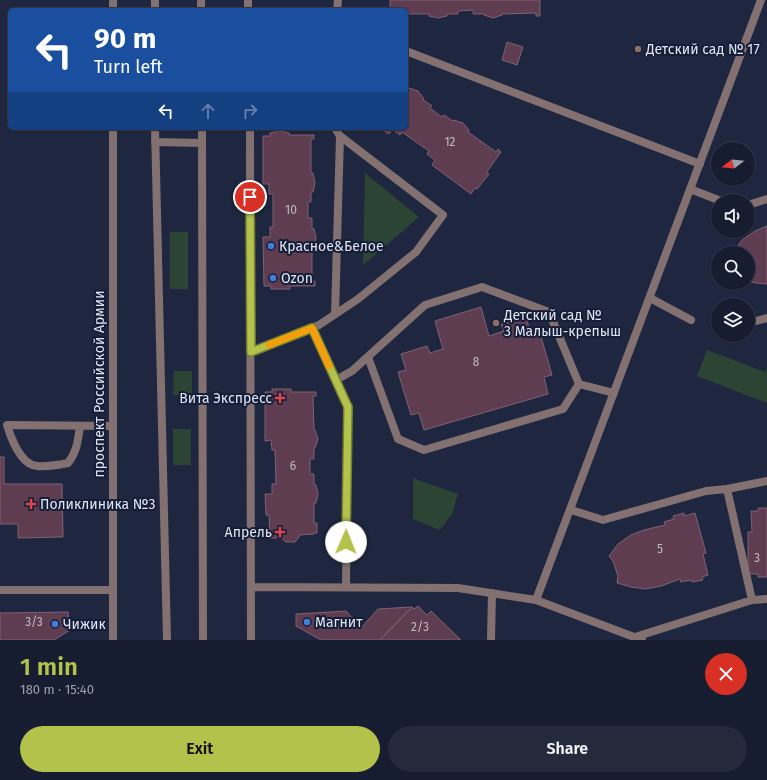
<!DOCTYPE html>
<html lang="en">
<head>
<meta charset="utf-8">
<style>
  body { margin:0; font-family:"Fira Sans",sans-serif; background:#242a3c; color:#f1f3f6; height:100vh; display:flex; flex-direction:column; font-size:15px; white-space:nowrap }
  * { box-sizing:border-box; margin:0 }
  p { font-size:13px; color:#9ea2ab }
  .icon { flex:none; width:22px; height:22px; fill:none; stroke:currentColor; stroke-width:2; stroke-linecap:round; stroke-linejoin:round }
  .map { position:relative; height:640px; overflow:hidden }
  .sheet { display:flex; flex-direction:column; background:#171d30; flex:1 }
  .sheet>* { flex:none }
  .guide { position:absolute; left:8px; top:8px; width:400px; height:122px; border-radius:6px; box-shadow:0 1px 3px #0004,0 0 0 1px #363b4c; background:#1a4fa0; color:#fff; overflow:hidden }
  .needle { width:26px; rotate:254deg }
  .fabs { position:absolute; left:711px; top:142px; display:grid; gap:8px }
  .fabs a { display:grid; place-items:center; width:44px; height:44px; border-radius:50%; background:#171d30; box-shadow:0 1px 3px #0004,0 0 0 1px #363b4c; font-size:20px }
  .pin { position:absolute; display:grid; place-items:center; width:34px; height:34px; color:#fff; margin:-17px; border:2px solid #fff; border-radius:50%; box-shadow:0 1px 4px #0007 }
  .me { position:absolute; width:44px; margin:-22px; rotate:1deg; stroke-linejoin:round; filter:drop-shadow(0 0 3px #0008) }
  .turn { display:flex; align-items:center; gap:14px; height:84px; padding:0 20px; font-size:18px }
  .turn .icon { width:52px; height:52px; stroke-width:2.5 }
  .turn b { display:block; font-size:28px; line-height:34px }
  .lanes { display:flex; align-items:center; height:38px; padding:0 20px; background:#0003; justify-content:center; gap:20px; direction:ltr }
  .lanes .off { opacity:.35 }
  .round { display:grid; place-items:center; flex:none; width:42px; height:42px; border-radius:21px; background:#242a3c }
  .headline { display:flex; align-items:center; justify-content:space-between; height:68px; padding:0 20px }
  h1 { font-size:24px; font-weight:600; line-height:30px; color:#b3c24b }
  .primary-button { display:flex; gap:8px; margin-top:auto; padding:8px 20px }
  .primary-button a { flex:1; height:46px; border-radius:24px; background:#b3c24b; color:#111; font-size:16px; font-weight:600; line-height:46px; text-align:center }
  .primary-button a+a { background:#242a3c; color:#f1f3f6 }
  .map>svg:first-child { display:block }
</style>
</head>
<body>
<div class="map">
<svg width="767" height="640" viewBox="0 0 767 640">
  <rect width="100%" height="100%" fill="#1f2740"/>
  <path fill="#2b4434" d="M365 173 419 217 363 265Z
    M170 232H188V289H170Z
    M707 350 765 372 767 367V403L697 376Z
    M174 371H192V395H173Z
    M173 429H191V465H173Z
    M413 478 458 494 452 514 440 530 413 519Z"/>
  <path fill="#5e3d51" stroke="#816173" d="M390 0H540V16H536V13L502 14V15L493 18 484 15V14H473V10L458 11V14H447V16L438 18 429 16V14H406V10H390Z
    M507 42 523 47 517 65 502 60Z
    M406 87 418 91 424 99 423 100 432 106 430 108 442 117 444 115 453 121 454 120 463 123 469 130 468 132 496 152 498 149 501 152 486 173 489 174 477 189 475 188 471 194 432 165 435 160 427 154 429 151 402 132 400 135 392 129 389 134 380 128H406Z
    M280 131 289 133V135H314V139H311V173H313L315 183 313 192H311V202H308V218H312V229H314L316 238 314 247H312V281H315V286H290V289H271V286H264L263 237H270V227H273V194H269V184H263V136H270V133Z
    M767 226V284L756 283 748 281V253H734V252L742 240 755 231Z
    M481 307 489 336 504 331 501 324 526 317 531 335 540 333 552 375 544 377 548 394 424 430 419 413 411 415 398 372 406 370 401 354 427 346 430 353 443 349 435 321Z
    M272 389H291V392H316V396H313L314 430H315L318 439 315 448H314V459H310V474H314V485H316L318 494 316 503H314V523H317V533H314V534L299 535V537L295 542H286L281 538H270L269 515H266L265 494H272V484H276L275 450H272L271 440 265 441V392H272Z
    M0 457H4V484H62L63 537 18 538V524H0Z
    M758 508H767V577H758V574H748V532H752L751 511H758Z
    M684 513V516L695 513 706 553 703 554 708 575 702 577 703 580 692 582 691 580 681 582 680 579 661 586 646 589 631 587 617 583 618 576 613 561 609 556 618 544 631 535 644 530 665 525 664 522 674 519 673 516Z
    M418 606 427 615 431 611 461 640H380L412 607 414 609Z
    M412 607 380 640H321L296 626V614L346 611 361 628 378 609Z
    M68 612 70 630 54 640H0V613Z"/>
  <g fill="none" stroke-linecap="round" stroke-linejoin="round">
    <path stroke="#827170" stroke-width="8" d="M337 10 338 0
      M406 51 700 164
      M690 189 721 201
      M748 205 767 199
      M650 298 691 320
      M335 314 340 136
      M756 321 767 318
      M312 328 348 407 346 587
      M251 352 319 325 358 299 416 252 443 215 340 136 335 128
      M336 380 352 371 425 305 482 287 549 312 579 384 563 409 424 450 398 439 368 357
      M579 384 614 393
      M80 426C78 440 77 452 68 463 58 465 47 467 37 466 21 465 11 438 7 425L112 426
      M727 489 752 600 767 599
      M571 510 603 520 706 491 727 489 767 481
      M635 637 752 600
      M491 640 492 593"/>
    <path stroke="#827170" stroke-width="8" d="M155 0V10
      M201 0V10
      M155 128 167 640
      M202 128 203 640
      M155 142 202 143"/>
    <path stroke="#827170" stroke-width="8" d="M113 0V10
      M248 0V10
      M113 128V640
      M250 128 251 640
      M251 587 458 588 536 600 642 640
      M0 590H112
      M536 600 761 0"/>
  </g>
  <g fill="none" stroke-linecap="round" stroke-linejoin="round">
    <g stroke="#747e31" stroke-width="10">
      <path id="route" d="M250 197 251 352 312 328 348 407 346 542"/>
    </g>
    <use href="#route" stroke="#b3c24b" stroke-width="7"/>
    <path stroke="#f59e0b" stroke-width="7" d="M269 345 312 328 329 366"/>
  </g>
  <g fill="#8d6e63" stroke="#161d36" stroke-width="1.5">
    <circle cx="638" cy="49" r="4"/>
    <circle cx="496" cy="323" r="4"/>
  </g>
  <g fill="#3f7fe0" stroke="#161d36" stroke-width="1.5">
    <circle cx="271" cy="246" r="4"/>
    <circle cx="273" cy="278" r="4"/>
    <circle cx="307" cy="622" r="4"/>
    <circle cx="55" cy="624" r="4"/>
  </g>
  <g fill="#e0444e" stroke="#161d36" stroke-width="1.5">
    <path d="M278 392h4v4h4v4h-4v4h-4v-4h-4v-4h4z"/>
    <path d="M29 498h4v4h4v4h-4v4h-4v-4h-4v-4h4z"/>
    <path d="M278 526h4v4h4v4h-4v4h-4v-4h-4v-4h4z"/>
  </g>
  <g text-anchor="middle" stroke-width="4" stroke-linejoin="round" paint-order="stroke">
    <g font-size="12" fill="#bfbbcd">
      <text x="450" y="146">12</text>
      <text x="291" y="214">10</text>
      <text x="476" y="366">8</text>
      <text x="293" y="470">6</text>
      <text x="660" y="553">5</text>
      <text x="757" y="562">3</text>
      <text x="34" y="626">3/3</text>
      <text x="420" y="631">2/3</text>
    </g>
    <g font-size="14" fill="#dfe5f6" stroke="#161d36" text-anchor="start">
      <text x="646" y="54">Детский сад № 17</text>
      <text x="279" y="251">Красное&amp;Белое</text>
      <text x="281" y="283">Ozon</text>
      <text x="504" y="320">Детский сад №<tspan x="504" dy="16">3 Малыш-крепыш</tspan></text>
      <text x="272" y="403" text-anchor="end">Вита Экспресс</text>
      <text x="40" y="509">Поликлиника №3</text>
      <text x="272" y="537" text-anchor="end">Апрель</text>
      <text x="315" y="627">Магнит</text>
      <text x="63" y="629">Чижик</text>
    </g>
    <g font-size="14" fill="#dfe5f6" stroke="#161d36">
      <text transform="translate(99 384) rotate(-90)" y="5">проспект Российской Армии</text>
    </g>
  </g>
</svg>
<div class="fabs">
<a><svg class="needle" viewBox="-14 -14 28 28"><path d="M0-13l5 13h-10z" fill="#e53935"/><path d="M0 13l5-13h-10z" fill="#9ea2ab"/></svg></a>
<a><svg class="icon" aria-label="sound" viewBox="0 0 24 24"><path d="M4 9h4l5-4v14l-5-4H4zM17 9q2 3 0 6"/></svg></a>
<a><svg class="icon" aria-label="search" viewBox="0 0 24 24"><circle cx="10" cy="10" r="6"/><path d="M15 15l6 6"/></svg></a>
<a><svg class="icon" aria-label="layers" viewBox="0 0 24 24"><path d="M12 4l9 5-9 5-9-5zM3 14l9 5 9-5"/></svg></a>
</div>
<div class="pin" style="left:250px;top:197px;background:#d93025"><svg class="icon" aria-label="arrive" viewBox="0 0 24 24"><path d="M6 21V4h12l-3 4 3 4H6"/></svg></div>
<svg class="me" style="left:346px;top:542px" viewBox="-20 -20 40 40"><circle r="19" fill="#fff"/><path d="M0-13L10 11 0 6-10 11z" fill="#b3c24b"/></svg>
<div class="guide">
<div class="turn"><svg class="icon" aria-label="left" viewBox="0 0 24 24"><path d="M17 20v-9H6M10 6l-5 5 5 5"/></svg><div><b>90 m</b>Turn left</div></div>
<div class="lanes"><svg class="icon" aria-label="left" viewBox="0 0 24 24"><path d="M17 20v-9H6M10 6l-5 5 5 5"/></svg><svg class="icon off" aria-label="ahead" viewBox="0 0 24 24"><path d="M12 20V5M6 11l6-6 6 6"/></svg><svg class="icon off" aria-label="right" viewBox="0 0 24 24"><path d="M7 20v-9h11M14 6l5 5-5 5"/></svg></div>
</div>
</div>
<section class="sheet">
<div class="headline"><div><h1>1 min</h1><p>180 m · 15:40</p></div><a class="round" style="background:#d93025;color:#fff"><svg class="icon" aria-label="close" viewBox="0 0 24 24"><path d="M6 6l12 12M18 6L6 18"/></svg></a></div>
<div class="primary-button"><a>Exit</a><a>Share</a></div>
</section>
</body>
</html>
